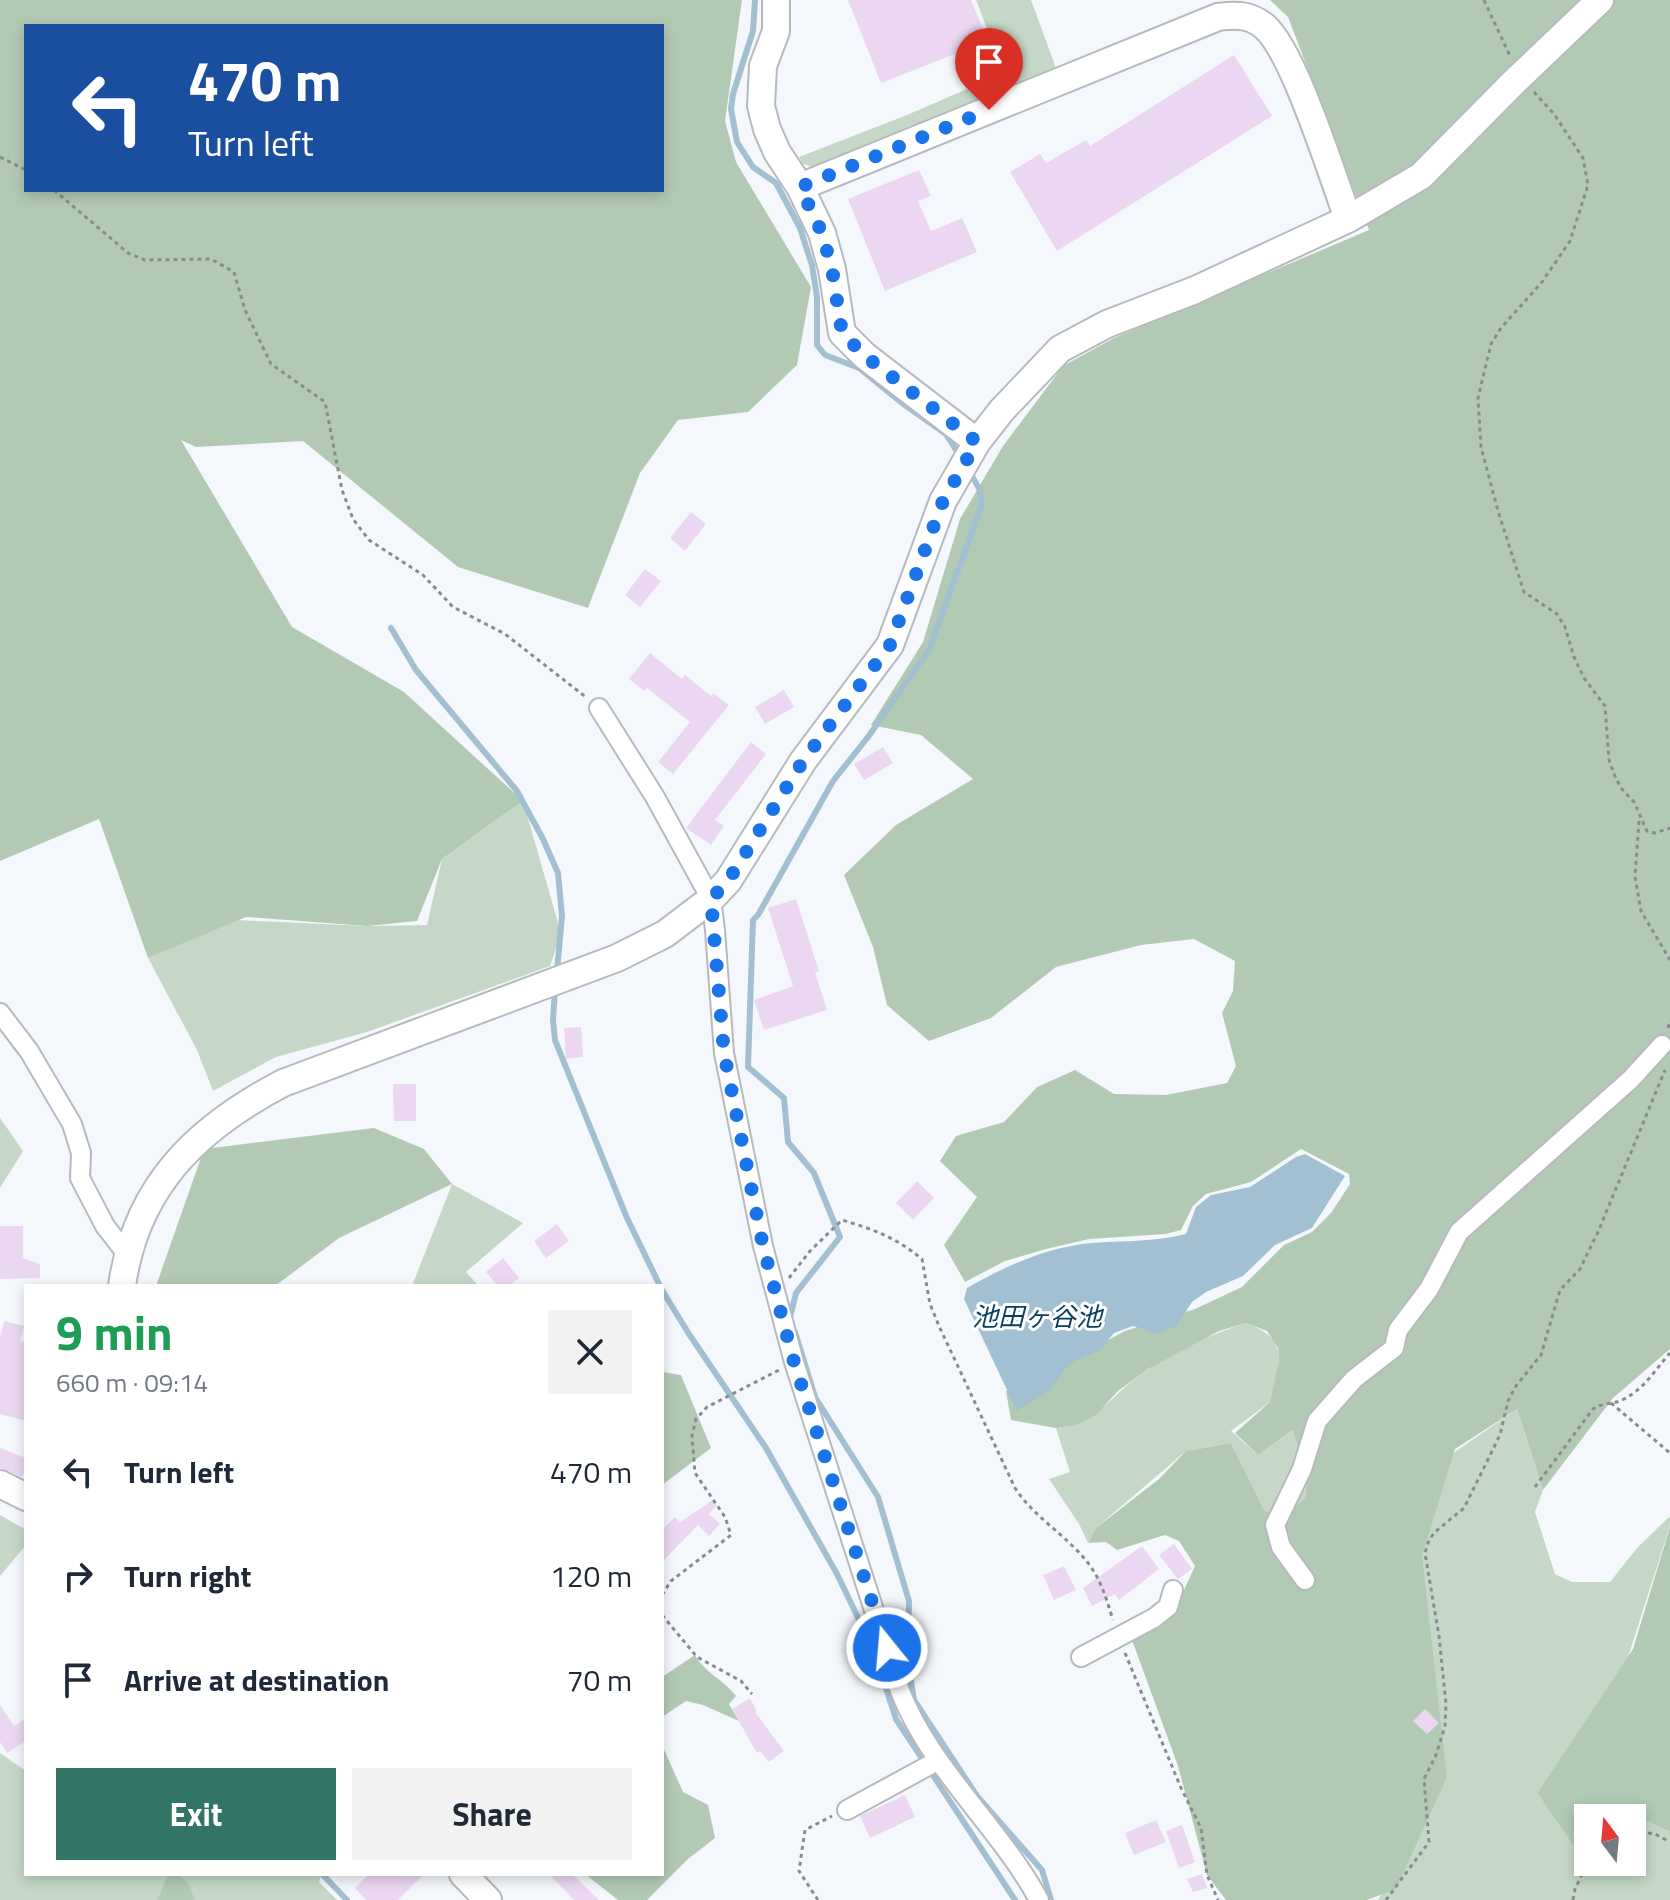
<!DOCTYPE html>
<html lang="en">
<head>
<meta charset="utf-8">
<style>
  body { margin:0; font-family:"Titillium Web","Noto Sans JP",sans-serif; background:#f2f2f3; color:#1f2937; height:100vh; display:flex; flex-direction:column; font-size:30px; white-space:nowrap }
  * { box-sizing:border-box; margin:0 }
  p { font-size:26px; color:#747a83 }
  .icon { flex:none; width:44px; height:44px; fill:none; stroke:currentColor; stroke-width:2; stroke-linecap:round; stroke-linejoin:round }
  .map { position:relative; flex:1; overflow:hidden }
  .details { position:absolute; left:24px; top:1284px; width:640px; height:592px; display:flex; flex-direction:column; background:#fff; border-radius:0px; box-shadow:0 4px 12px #0003 }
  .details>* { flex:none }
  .guide { position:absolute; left:24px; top:24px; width:640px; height:168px; border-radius:0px; box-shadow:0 4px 12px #0003; background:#1a4fa0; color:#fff; overflow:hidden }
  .needle { width:52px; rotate:344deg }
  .controls { position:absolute; left:1574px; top:1804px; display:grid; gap:16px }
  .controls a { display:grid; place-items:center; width:72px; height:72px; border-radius:0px; background:#fff; box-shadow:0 4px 12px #0003; font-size:40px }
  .pin { position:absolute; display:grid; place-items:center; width:68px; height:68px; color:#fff; margin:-82px -34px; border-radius:50% 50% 50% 0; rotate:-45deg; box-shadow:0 0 8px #0007 }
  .pin .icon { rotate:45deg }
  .me { position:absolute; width:88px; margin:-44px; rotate:343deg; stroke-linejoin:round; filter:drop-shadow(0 0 6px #0008) }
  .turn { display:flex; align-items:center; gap:28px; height:168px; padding:0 32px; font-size:36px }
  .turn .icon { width:104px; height:104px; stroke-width:2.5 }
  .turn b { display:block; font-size:56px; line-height:68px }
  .round { display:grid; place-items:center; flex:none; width:84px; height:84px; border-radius:0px; background:#f2f2f3 }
  .headline { display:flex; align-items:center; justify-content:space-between; height:136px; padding:0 32px }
  h1 { font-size:48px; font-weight:700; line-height:60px; color:#1e9e55 }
  .button { display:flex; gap:16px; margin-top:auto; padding:16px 32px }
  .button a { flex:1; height:92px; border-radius:0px; background:#327566; color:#fff; font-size:32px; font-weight:700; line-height:92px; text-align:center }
  .button a+a { background:#f2f2f3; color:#1f2937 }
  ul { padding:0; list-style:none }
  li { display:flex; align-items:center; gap:24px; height:104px; padding:0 32px }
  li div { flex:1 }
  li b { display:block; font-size:30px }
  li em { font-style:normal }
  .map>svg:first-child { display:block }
</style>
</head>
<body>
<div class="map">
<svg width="1670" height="1900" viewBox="0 0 1670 1900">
  <rect width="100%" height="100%" fill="#f4f8fc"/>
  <path fill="#c5d8c7" d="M976 0H1031L1056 68 814 167 803 164 799 157 907 115 1004 73Z
    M523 801 561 933 550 966 367 1032 276 1057 213 1091 197 1050 148 958 237 920 367 926 427 925 442 859Z
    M0 1118 23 1151 0 1188Z
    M452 1184 523 1223 466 1272 479 1286H412Z
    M1246 1323C1292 1340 1279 1364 1270 1402L1231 1431 1258 1455 1292 1430 1308 1473 1305 1498 1285 1515 1263 1511 1231 1443 1186 1451 1096 1528 1088 1543 1079 1524 1049 1479 1070 1472 1056 1428C1099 1422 1110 1396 1144 1372 1174 1351 1212 1334 1246 1323Z
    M1517 1409 1543 1490 1535 1512 1555 1574 1572 1582H1610L1637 1548 1670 1516V1526L1628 1657 1537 1793 1581 1857 1588 1853V1862H1632V1830L1648 1821 1670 1832V1900H1378L1447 1777 1433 1684 1421 1556 1449 1456Z
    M0 1515 26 1530V1545L0 1576Z
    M0 1753 26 1771V1874H321L319 1882 337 1900H0Z"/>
  <path fill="#b2cab4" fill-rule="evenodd" d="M0 0H742L725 121 736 162 811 287 797 365 748 412 678 420 640 473 588 608 458 567 303 441 196 447 181 440 292 627 404 692 523 801 442 859 417 921 367 926 246 917 148 958 99 819 0 861ZM26 26H662V190H26Z
    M1270 0H1670V1349L1613 1398 1543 1490 1517 1409 1455 1449 1422 1556 1447 1777 1396 1889 1367 1900H1226L1207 1875 1178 1766 1132 1640 1172 1616 1195 1566 1179 1541 1165 1535 1117 1550 1106 1542 1088 1543 1096 1528 1159 1479 1186 1451 1231 1443 1264 1511 1285 1515 1305 1498 1308 1473 1292 1430 1258 1455 1235 1433 1270 1402 1279 1361 1278 1348 1267 1331 1246 1323 1219 1331 1148 1369 1118 1391 1095 1416 1076 1425 1056 1428 1011 1420 1006 1391 1051 1380 1074 1358 1125 1331 1195 1309 1242 1287 1284 1245 1312 1232 1331 1213 1350 1184 1349 1174 1301 1149 1251 1182 1206 1194 1193 1206 1181 1230 1166 1234 1089 1239 1046 1249 1005 1261 965 1282 944 1245 977 1197 940 1161 956 1136 1004 1122 1037 1087 1075 1070 1114 1094 1166 1095 1227 1083 1236 1066 1222 1013 1233 991 1235 961 1194 939 1141 945 1056 967 991 1018 929 1041 887 1005 873 947 844 875 896 825 973 779 921 735 871 725 923 642 960 519 1003 446 1063 366 1114 338 1369 230 1288 17Z
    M374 1128 424 1149 452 1184 339 1238 275 1286H156L204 1149Z
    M662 1372 681 1375 711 1448 662 1485Z
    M1670 1527V1832L1648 1821 1632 1830V1818H1588V1853L1581 1857 1537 1793 1633 1649Z
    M695 1655C705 1673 723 1679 736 1696L729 1704 739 1721 703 1705 686 1701 662 1717V1677Z
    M662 1745 683 1792 708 1805 715 1838 688 1859 647 1900H618L585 1874H662Z
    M169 1874C187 1874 189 1886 195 1900H157Z"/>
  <path fill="#a2c0d2" d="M1305 1154 1345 1176 1312 1228 1275 1245 1243 1276 1206 1292 1192 1302 1176 1327 1156 1334 1133 1326 1114 1333 1099 1351 1076 1360 1065 1369 1051 1389 1017 1411 964 1299 967 1288C1002 1268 1040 1250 1082 1244 1116 1240 1152 1243 1186 1234L1196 1207 1211 1195 1250 1187 1296 1157Z"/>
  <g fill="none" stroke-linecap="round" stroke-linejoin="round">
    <path stroke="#a2c0d2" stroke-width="6" d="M755 0 753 31 733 94 731 109 737 142 753 167 776 183 800 228 812 265 817 297V345L825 355 859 368 902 403 946 434 961 458
      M391 628 416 670 517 791 543 839 558 873 562 916 557 971
      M555 990 553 1020 555 1040 627 1218 660 1286
      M662 1290 689 1334 766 1448 837 1574 874 1651 896 1719 1015 1900
      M790 1317 796 1293 840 1237 814 1173 788 1142 784 1098 748 1067 753 920 758 915 833 781 868 737 929 650 982 504 980 490 969 471
      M795 1332 815 1397 878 1497 909 1601 908 1664 914 1700 977 1796 1042 1870 1051 1900
      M322 1874 347 1900"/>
  </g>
  <path fill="#ebd7f1" d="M848 0H971L988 41 881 83Z
    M1234 55 1272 116 1057 251 1010 172 1040 154 1046 163 1086 140 1090 146Z
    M919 170 931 196 918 201 931 231 962 218 977 252 885 291 848 199Z
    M691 512 706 524 685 551 670 538Z
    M645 569 661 581 640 607 625 595Z
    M650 653 682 679 685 675 711 696 713 693 729 705 673 774 658 762 690 722 647 688 644 691 629 679Z
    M784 690 794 707 765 724 755 707Z
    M751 742 766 754 715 820 724 826 711 845 686 828Z
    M883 747 893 763 864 780 854 764Z
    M796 899 819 971 815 972 827 1010 764 1030 754 1000 793 986 768 908Z
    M581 1027 583 1057 566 1059 564 1028Z
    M393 1084H416V1121H394Z
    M917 1181 934 1198 913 1220 896 1203Z
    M557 1224 569 1241 546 1258 534 1241Z
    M0 1226H23V1258L40 1264V1278L0 1279Z
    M503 1258 519 1278 509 1286H498L486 1272Z
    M4 1321 24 1326 20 1341 26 1342V1421L0 1414V1338Z
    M0 1448 26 1458V1468L22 1477 0 1468Z
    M713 1500 717 1505 709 1514 720 1524 709 1536 698 1525 662 1562V1530L675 1517 680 1522Z
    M1174 1544 1192 1569 1178 1579 1159 1555Z
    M1142 1546 1159 1569 1119 1600 1115 1594 1092 1606 1083 1588Z
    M1064 1566 1076 1590 1054 1600 1043 1575Z
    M750 1698 757 1711 755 1712 784 1751 769 1762 760 1751 757 1753 732 1709Z
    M0 1705 14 1726 26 1718V1741L7 1753 0 1742Z
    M1425 1709 1439 1723 1427 1734 1413 1721Z
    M905 1795 915 1817 870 1838 860 1816Z
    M1156 1820 1166 1842 1134 1855 1125 1833Z
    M1182 1825 1195 1862 1179 1868 1166 1831Z
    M369 1874H424L398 1900H366L355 1888Z
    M549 1874H572L599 1900H574Z
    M1202 1874 1207 1888 1193 1892 1187 1879Z"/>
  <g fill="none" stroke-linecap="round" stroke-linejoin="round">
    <g stroke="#b6babe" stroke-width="22">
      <path id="street" d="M599 708 655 797 711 899 715 930 724 1053 763 1246 794 1362 900 1691C931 1770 999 1826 1039 1900
        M0 1013 29 1051 72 1124 81 1153 80 1178 105 1226 126 1253
        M1305 1580 1281 1547 1275 1525 1302 1469 1317 1421 1354 1379 1394 1348 1398 1330 1429 1289 1459 1232 1631 1079 1662 1045
        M1081 1657 1154 1618 1168 1607 1173 1590
        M847 1810 937 1761"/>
    </g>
    <g stroke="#b6babe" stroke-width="30">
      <path id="secondary" d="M776 0V31L763 66 761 106 767 129 777 152 800 187 822 233 832 269 842 333 865 356 977 442
        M800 187 1218 17C1236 15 1249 14 1264 26 1294 51 1332 176 1348 218
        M122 1286C136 1186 197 1128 283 1083L617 958 665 934 711 899 728 881 803 761 890 645 943 501 977 442 1002 410 1060 349 1107 324 1195 290 1348 219 1421 176 1513 83 1600 0
        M0 1484 26 1497
        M463 1874 488 1900"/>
    </g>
    <path stroke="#898c8e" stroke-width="3" stroke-dasharray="4 4" stroke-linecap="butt" d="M1484 0 1510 56
      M1534 92 1554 114 1583 158 1588 185 1570 241 1542 282 1501 328 1491 344 1478 398 1481 447 1498 511 1524 592 1557 614 1565 627 1574 657 1584 678 1605 706 1609 760 1614 774 1621 788 1634 802 1647 831 1655 833 1670 828
      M0 157 26 170
      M54 190 128 253 145 260 211 259 234 272 245 310 271 364 325 402 342 490 353 519 369 540 423 575 453 607 505 634 587 698
      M1639 821 1635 877 1641 911 1670 960
      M1668 1028 1670 1020
      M789 1278 810 1251 842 1220C875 1230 895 1237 922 1259L930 1304 939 1326 1015 1488C1035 1519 1070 1537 1091 1567 1102 1583 1107 1601 1113 1620
      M1611 1403 1670 1453
      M1535 1487 1593 1409C1602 1402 1614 1405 1624 1399 1644 1389 1655 1370 1670 1353
      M662 1595 671 1581 731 1535 725 1517 695 1473 692 1436 696 1419 707 1407 779 1370
      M662 1615 697 1657 741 1681 752 1694
      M1125 1653 1181 1788 1201 1828 1207 1875 1218 1900
      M1632 1831 1655 1834 1670 1842
      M818 1900 799 1871 805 1830 832 1816
      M1386 1900 1429 1842 1424 1779 1436 1755 1445 1726 1446 1704 1439 1636 1425 1553 1429 1540 1435 1532 1464 1508 1500 1435 1508 1401 1516 1386 1541 1355 1560 1290 1580 1269 1598 1232 1665 1070
      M1573 1900 1575 1889 1588 1862"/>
    <use href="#street" stroke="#fff" stroke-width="18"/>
    <use href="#secondary" stroke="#fff" stroke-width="26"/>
  </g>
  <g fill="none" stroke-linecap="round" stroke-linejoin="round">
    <path stroke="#1a73e8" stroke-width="14" stroke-dasharray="0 25.2" d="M887 1648 794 1362 763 1246 724 1053 711 899 728 881 803 761 890 645 943 501 977 442 865 356 842 333 832 269 822 233 800 187 989 110"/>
  </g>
  <g text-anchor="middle" stroke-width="6" stroke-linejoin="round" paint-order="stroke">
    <g font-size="26" font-style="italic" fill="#08415c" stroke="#fff">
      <text x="1037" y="1326">池田ヶ谷池</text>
    </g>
  </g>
</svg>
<div class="controls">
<a><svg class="needle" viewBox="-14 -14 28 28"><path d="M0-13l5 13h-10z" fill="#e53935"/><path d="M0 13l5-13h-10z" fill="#747a83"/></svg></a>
</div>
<div class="pin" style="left:989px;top:110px;background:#d93025"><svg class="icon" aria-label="arrive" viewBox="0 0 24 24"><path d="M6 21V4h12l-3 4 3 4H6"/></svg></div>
<svg class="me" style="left:887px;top:1648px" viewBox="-20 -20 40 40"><circle r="17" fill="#1a73e8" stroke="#fff" stroke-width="3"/><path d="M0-11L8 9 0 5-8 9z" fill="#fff"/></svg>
<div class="guide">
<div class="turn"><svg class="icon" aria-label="left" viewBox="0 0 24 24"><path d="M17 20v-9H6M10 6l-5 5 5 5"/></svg><div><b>470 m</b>Turn left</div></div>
</div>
<section class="details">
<div class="headline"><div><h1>9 min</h1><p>660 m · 09:14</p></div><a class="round"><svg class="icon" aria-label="close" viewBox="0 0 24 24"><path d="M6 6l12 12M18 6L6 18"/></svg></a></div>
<ul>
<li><svg class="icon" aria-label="left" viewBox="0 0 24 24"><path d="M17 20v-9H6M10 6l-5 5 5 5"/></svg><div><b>Turn left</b></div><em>470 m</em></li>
<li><svg class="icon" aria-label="right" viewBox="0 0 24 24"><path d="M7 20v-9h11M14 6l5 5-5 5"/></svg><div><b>Turn right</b></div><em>120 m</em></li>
<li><svg class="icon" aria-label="arrive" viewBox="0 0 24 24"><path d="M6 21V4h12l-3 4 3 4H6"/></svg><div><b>Arrive at destination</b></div><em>70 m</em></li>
</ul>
<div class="button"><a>Exit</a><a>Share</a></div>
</section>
</div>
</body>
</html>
